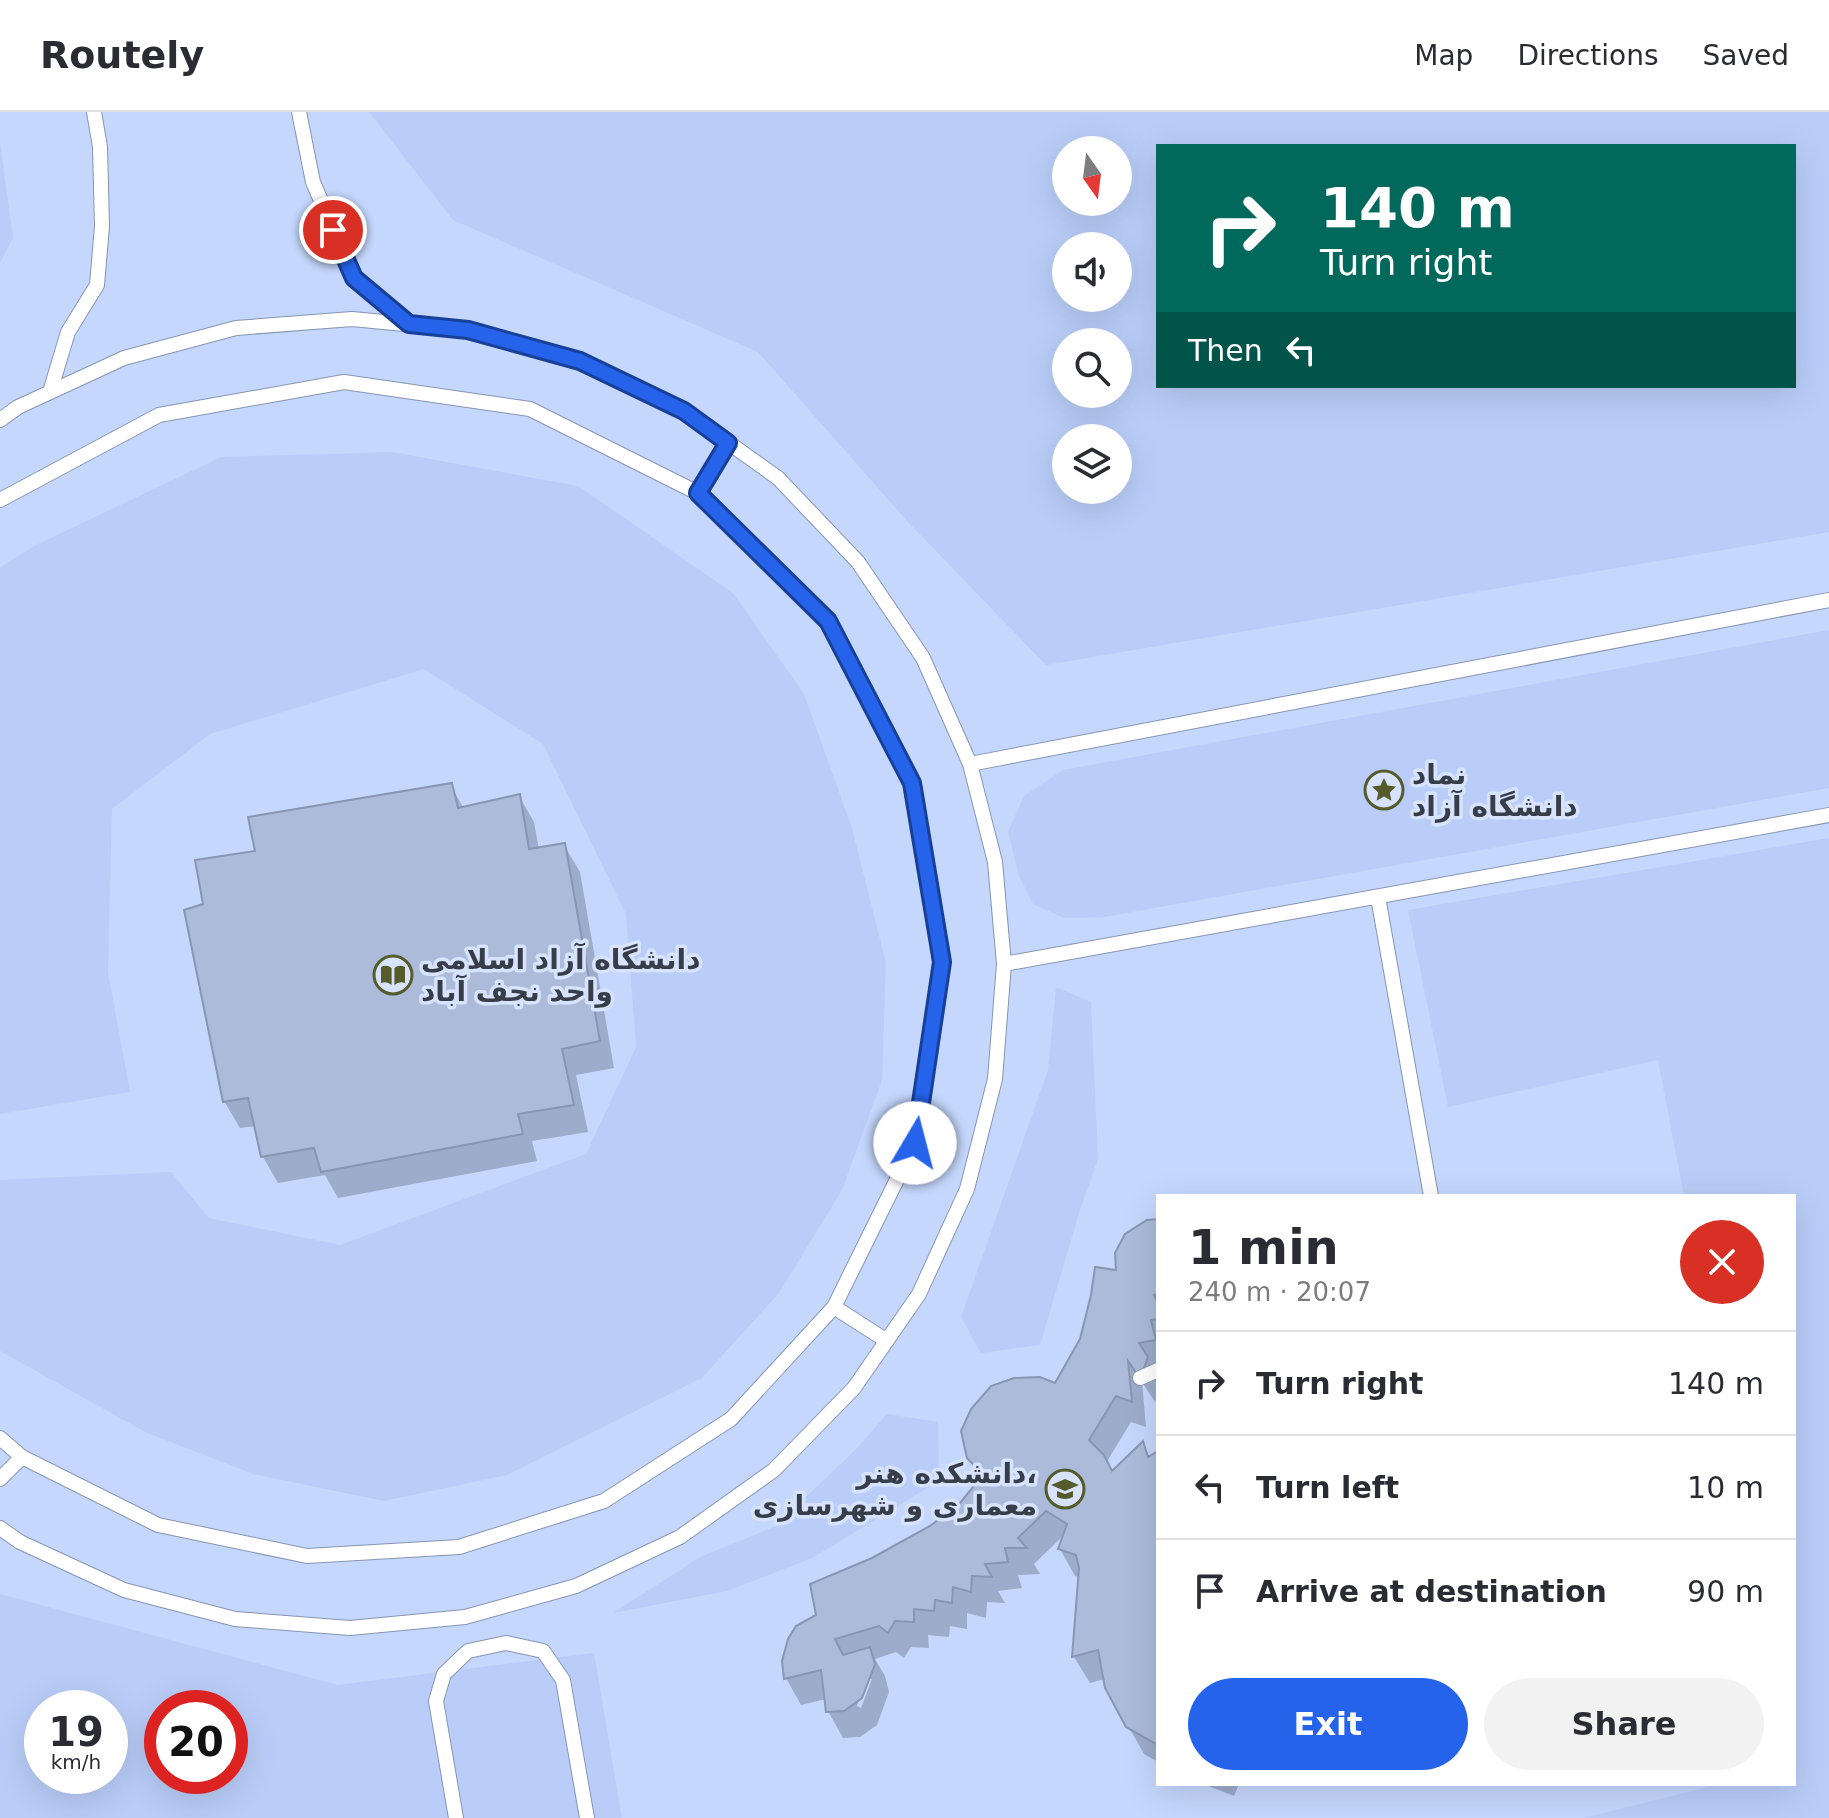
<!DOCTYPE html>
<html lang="en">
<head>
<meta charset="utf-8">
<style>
  body { margin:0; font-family:"DejaVu Sans",Cairo,sans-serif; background:#f2f2f3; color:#2b2b33; height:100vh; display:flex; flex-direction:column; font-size:30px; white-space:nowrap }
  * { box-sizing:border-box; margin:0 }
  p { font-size:26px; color:#7c7c81 }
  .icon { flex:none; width:44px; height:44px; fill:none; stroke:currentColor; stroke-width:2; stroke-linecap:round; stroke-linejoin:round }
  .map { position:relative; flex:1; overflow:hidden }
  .side { position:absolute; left:1156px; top:1082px; width:640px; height:592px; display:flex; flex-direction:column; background:#fff; border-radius:0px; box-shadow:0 8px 32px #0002 }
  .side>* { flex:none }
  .top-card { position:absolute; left:1156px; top:32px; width:640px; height:244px; border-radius:0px; box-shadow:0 8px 32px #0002; background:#00695c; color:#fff; overflow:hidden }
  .needle { width:52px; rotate:166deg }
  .tools { position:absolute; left:1052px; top:24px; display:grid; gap:16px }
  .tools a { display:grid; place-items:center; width:80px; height:80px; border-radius:50%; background:#fff; box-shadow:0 8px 32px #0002; font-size:40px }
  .speed { position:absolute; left:24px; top:1578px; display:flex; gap:16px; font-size:40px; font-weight:700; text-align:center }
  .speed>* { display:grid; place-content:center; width:104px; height:104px; border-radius:50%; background:#fff; box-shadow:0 8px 32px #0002; line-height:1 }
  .speed small { font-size:20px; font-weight:400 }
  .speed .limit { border:12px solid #d22; background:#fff; color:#111 }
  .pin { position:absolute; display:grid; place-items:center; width:68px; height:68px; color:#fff; margin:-34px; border:4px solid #fff; border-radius:50%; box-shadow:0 2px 8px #0007 }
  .me { position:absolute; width:88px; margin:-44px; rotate:8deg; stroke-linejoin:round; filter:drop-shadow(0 0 6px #0008) }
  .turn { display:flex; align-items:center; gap:28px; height:168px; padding:0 32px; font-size:36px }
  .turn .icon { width:104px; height:104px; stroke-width:2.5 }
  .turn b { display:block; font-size:56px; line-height:68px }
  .then { display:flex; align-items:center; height:76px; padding:0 32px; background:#0003; gap:16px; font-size:30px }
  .round { display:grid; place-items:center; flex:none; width:84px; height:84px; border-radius:42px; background:#f2f2f3 }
  .summary { display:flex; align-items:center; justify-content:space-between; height:136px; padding:0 32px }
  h1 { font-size:48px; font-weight:800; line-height:60px }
  .button { display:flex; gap:16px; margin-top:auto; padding:16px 32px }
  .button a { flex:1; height:92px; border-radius:48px; background:#2563eb; color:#fff; font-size:32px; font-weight:800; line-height:92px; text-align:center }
  .button a+a { background:#f2f2f3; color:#2b2b33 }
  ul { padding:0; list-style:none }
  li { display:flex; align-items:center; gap:24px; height:104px; padding:0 32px; border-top:2px solid #e1e1e2 }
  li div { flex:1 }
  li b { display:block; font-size:30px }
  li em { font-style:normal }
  header { display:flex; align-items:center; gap:48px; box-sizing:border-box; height:112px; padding:0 40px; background:#fff; border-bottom:2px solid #e1e1e2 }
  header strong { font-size:38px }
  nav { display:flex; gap:44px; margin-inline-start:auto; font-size:28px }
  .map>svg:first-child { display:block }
</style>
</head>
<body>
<header>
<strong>Routely</strong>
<nav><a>Map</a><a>Directions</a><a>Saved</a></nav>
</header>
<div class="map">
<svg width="1829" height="1706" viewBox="0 0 1829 1706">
  <rect width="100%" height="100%" fill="#d7e3fc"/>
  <path fill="#c5d7fd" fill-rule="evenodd" d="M0 0H1829V1706H0ZM1158 34H1794V274H1158ZM1066 38H1118V90H1066ZM1066 134H1118V186H1066ZM1066 230H1118V282H1066ZM1066 326H1118V378H1066ZM1158 1084H1794V1672H1158ZM42 1596H110V1664H42ZM162 1596H230V1664H162Z"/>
  <path fill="#b9cdf8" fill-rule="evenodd" d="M369 0H1829V420L1046 553 907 409 758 240 453 108ZM1794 34V274H1158V34ZM1118 38V90H1066V38ZM1118 134V186H1066V134ZM1118 230V282H1066V230ZM1118 326V378H1066V326Z
    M0 30 13 126 0 151Z
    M392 340 578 374 733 481 804 582 852 716 886 851 882 968 842 1078 779 1181 702 1266 507 1363 384 1389 253 1362 145 1320 0 1239V1068L171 1060 209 1106 340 1133 586 1042 636 935 626 802 543 632 424 557 210 622 112 697 108 860 130 980 0 1002V455L36 433 221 345Z
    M1829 518V676L1104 805 1064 806 1033 792 1019 764 1008 720 1024 684 1063 658Z
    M1829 726V1706H1583L1719 1672H1794V1084H1684L1658 948 1448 995 1408 798Z
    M1056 875 1091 890 1098 1047 1080 1098 1040 1233 981 1241 961 1205 1048 958Z
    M887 1302 938 1310 939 1369 812 1446 727 1479 613 1501 700 1445 776 1414 857 1336Z
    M0 1482 338 1573 594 1541 622 1706H0ZM42 1596H110V1664H42ZM162 1596H230V1664H162Z"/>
  <path fill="#0003" fill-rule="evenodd" d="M451 674 464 697 519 684 534 710 539 738 564 733 580 760 614 956 576 963 588 1020 532 1029 537 1049 338 1086 325 1063 278 1071 263 1045 256 1014 240 1016 224 989 205 793 257 741Z
    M1158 1109V1256L1152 1257 1158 1267V1283L1155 1290 1142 1270 1146 1315 1131 1310 1106 1351 1112 1361 1142 1333 1150 1346 1158 1341V1650L1144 1642 1107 1576 1105 1567 1090 1571 1074 1545 1080 1465 1075 1464 1060 1437 1065 1422 1034 1452 1040 1462 1018 1463 1022 1476 998 1479 1005 1491 987 1490 986 1506 967 1501V1517L950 1514 949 1525 928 1523 929 1536 911 1535 904 1546 896 1540 875 1547 885 1564 889 1580 877 1613 860 1625 843 1626 828 1599 826 1587 801 1593 786 1566 818 1504 873 1448 931 1416 961 1393 982 1368 969 1345 1056 1273 1118 1160ZM867 1567H872L861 1596 857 1594Z
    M1203 1672H1239L1234 1684Z"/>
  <path fill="#acbbd9" stroke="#8896b3" stroke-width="2" d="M452 671 458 696 520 682 529 737 565 731 600 929 562 937 574 993 518 1002 523 1022 321 1060 314 1036 261 1045 248 986 223 990 184 798 203 792 195 748 255 739 248 705Z
    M1158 1107V1182L1154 1183 1158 1192V1207L1151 1208 1156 1228 1139 1231 1148 1245 1140 1266 1128 1249 1132 1290 1116 1284 1089 1328 1104 1343 1112 1359 1143 1329 1148 1345 1158 1339V1633L1126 1615 1105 1576 1098 1538 1072 1545 1079 1456 1076 1443 1058 1437 1067 1412 1046 1399 1018 1426 1027 1436H1005L1008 1450 985 1452 992 1465 972 1464 971 1480 953 1475 952 1491 935 1488 934 1499 914 1497V1510L895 1509 888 1521 879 1514 835 1527 843 1543 870 1535 875 1552 862 1586 844 1599 826 1600 821 1558 784 1567 782 1549 788 1527 796 1514 816 1503 810 1472 872 1446 930 1414 960 1391 983 1363 967 1346 961 1319 971 1297 991 1274 1014 1266 1040 1265 1055 1271 1080 1227 1091 1183 1095 1155 1116 1158 1115 1141 1125 1122 1147 1108Z"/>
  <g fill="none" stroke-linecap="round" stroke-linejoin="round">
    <g stroke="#8795b2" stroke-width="16">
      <path id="lane" d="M299 0 313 70 354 166 408 212
        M50 280 68 220 97 173 102 114 100 35 94 0
        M0 308 18 295 124 246 236 216 352 207 468 218 580 249 684 299 778 366 858 450 923 546 970 652 995 750 1004 852 995 967 967 1077 919 1182 854 1276 774 1358 680 1425 576 1474 465 1505 350 1516 235 1507 124 1478 20 1430 0 1416
        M698 381 728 331
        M0 388 159 303 344 270 530 297 698 381 828 509 912 671 942 850 915 1031 834 1195 731 1307 604 1389 459 1435 307 1444 158 1413 22 1345 0 1326
        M970 652 1829 488
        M1378 785 1431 1084
        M1004 852 1829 703
        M834 1195 887 1229
        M1140 1266 1158 1258
        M0 1367 22 1345
        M456 1706 436 1589 444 1562 468 1539 506 1531 543 1539 563 1568 587 1706"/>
    </g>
    <use href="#lane" stroke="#fff" stroke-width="14"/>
  </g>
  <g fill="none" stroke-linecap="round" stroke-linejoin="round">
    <g stroke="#184099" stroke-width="20">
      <path id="route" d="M333 118 354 166 409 212 468 218 580 249 684 299 728 331 698 381 828 509 912 671 942 850 915 1031"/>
    </g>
    <use href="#route" stroke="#2563eb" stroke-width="14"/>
  </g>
  <defs>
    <g id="sight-ring" transform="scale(2)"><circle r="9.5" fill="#d7e3fc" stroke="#555b2a" stroke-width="1.5"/><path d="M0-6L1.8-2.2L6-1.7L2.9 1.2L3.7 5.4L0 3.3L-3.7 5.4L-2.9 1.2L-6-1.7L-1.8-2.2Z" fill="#555b2a"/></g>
    <g id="library-ring" transform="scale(2)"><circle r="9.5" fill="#d7e3fc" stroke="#555b2a" stroke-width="1.5"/><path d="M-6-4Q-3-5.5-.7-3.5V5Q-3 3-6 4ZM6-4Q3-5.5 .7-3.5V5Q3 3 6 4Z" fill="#555b2a"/></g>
    <g id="university-ring" transform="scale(2)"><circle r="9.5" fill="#d7e3fc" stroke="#555b2a" stroke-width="1.5"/><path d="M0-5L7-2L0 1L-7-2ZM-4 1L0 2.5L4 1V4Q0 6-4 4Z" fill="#555b2a"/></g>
  </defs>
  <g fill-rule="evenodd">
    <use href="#sight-ring" x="1384" y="678"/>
    <use href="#library-ring" x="393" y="863"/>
    <use href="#university-ring" x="1065" y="1377"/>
  </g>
  <g text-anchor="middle" stroke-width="7" stroke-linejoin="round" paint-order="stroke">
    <g font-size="28" font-weight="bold" fill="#373d49" stroke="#d7e3fc" text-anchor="start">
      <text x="1412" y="672">نماد<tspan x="1412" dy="32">دانشگاه آزاد</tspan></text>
      <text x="421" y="857">دانشگاه آزاد اسلامی<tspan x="421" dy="32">واحد نجف آباد</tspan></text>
      <text x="1037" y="1371" text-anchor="end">دانشکده هنر،<tspan x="1037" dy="32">معماری و شهرسازی</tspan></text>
    </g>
  </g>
</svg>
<div class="tools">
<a><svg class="needle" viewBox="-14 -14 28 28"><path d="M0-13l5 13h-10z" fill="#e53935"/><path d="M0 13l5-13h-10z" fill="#7c7c81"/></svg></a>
<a><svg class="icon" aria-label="sound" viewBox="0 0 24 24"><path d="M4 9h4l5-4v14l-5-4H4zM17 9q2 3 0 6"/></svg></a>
<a><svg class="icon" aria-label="search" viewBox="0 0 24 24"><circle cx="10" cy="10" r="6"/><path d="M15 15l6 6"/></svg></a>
<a><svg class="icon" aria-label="layers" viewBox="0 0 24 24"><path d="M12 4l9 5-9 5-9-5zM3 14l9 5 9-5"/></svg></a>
</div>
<div class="speed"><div>19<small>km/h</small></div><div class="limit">20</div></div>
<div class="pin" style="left:333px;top:118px;background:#d93025"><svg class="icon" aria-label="arrive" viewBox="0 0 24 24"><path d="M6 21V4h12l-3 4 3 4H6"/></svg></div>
<svg class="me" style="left:915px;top:1031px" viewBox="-20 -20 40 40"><circle r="19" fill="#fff"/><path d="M0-13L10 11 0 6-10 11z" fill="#2563eb"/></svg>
<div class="top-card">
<div class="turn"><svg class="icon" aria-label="right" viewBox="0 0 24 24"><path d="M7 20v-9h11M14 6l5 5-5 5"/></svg><div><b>140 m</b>Turn right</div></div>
<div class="then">Then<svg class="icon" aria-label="left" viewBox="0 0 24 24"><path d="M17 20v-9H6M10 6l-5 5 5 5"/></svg></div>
</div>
<section class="side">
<div class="summary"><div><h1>1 min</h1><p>240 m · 20:07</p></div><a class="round" style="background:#d93025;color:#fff"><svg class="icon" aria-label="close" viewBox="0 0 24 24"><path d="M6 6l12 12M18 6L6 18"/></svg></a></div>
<ul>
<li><svg class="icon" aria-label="right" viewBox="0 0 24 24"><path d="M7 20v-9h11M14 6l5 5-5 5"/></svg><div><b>Turn right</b></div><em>140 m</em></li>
<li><svg class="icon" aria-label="left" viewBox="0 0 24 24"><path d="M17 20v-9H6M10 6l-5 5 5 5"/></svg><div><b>Turn left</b></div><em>10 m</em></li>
<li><svg class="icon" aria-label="arrive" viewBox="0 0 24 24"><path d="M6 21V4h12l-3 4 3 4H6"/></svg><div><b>Arrive at destination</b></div><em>90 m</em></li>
</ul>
<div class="button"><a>Exit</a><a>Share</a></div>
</section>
</div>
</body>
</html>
